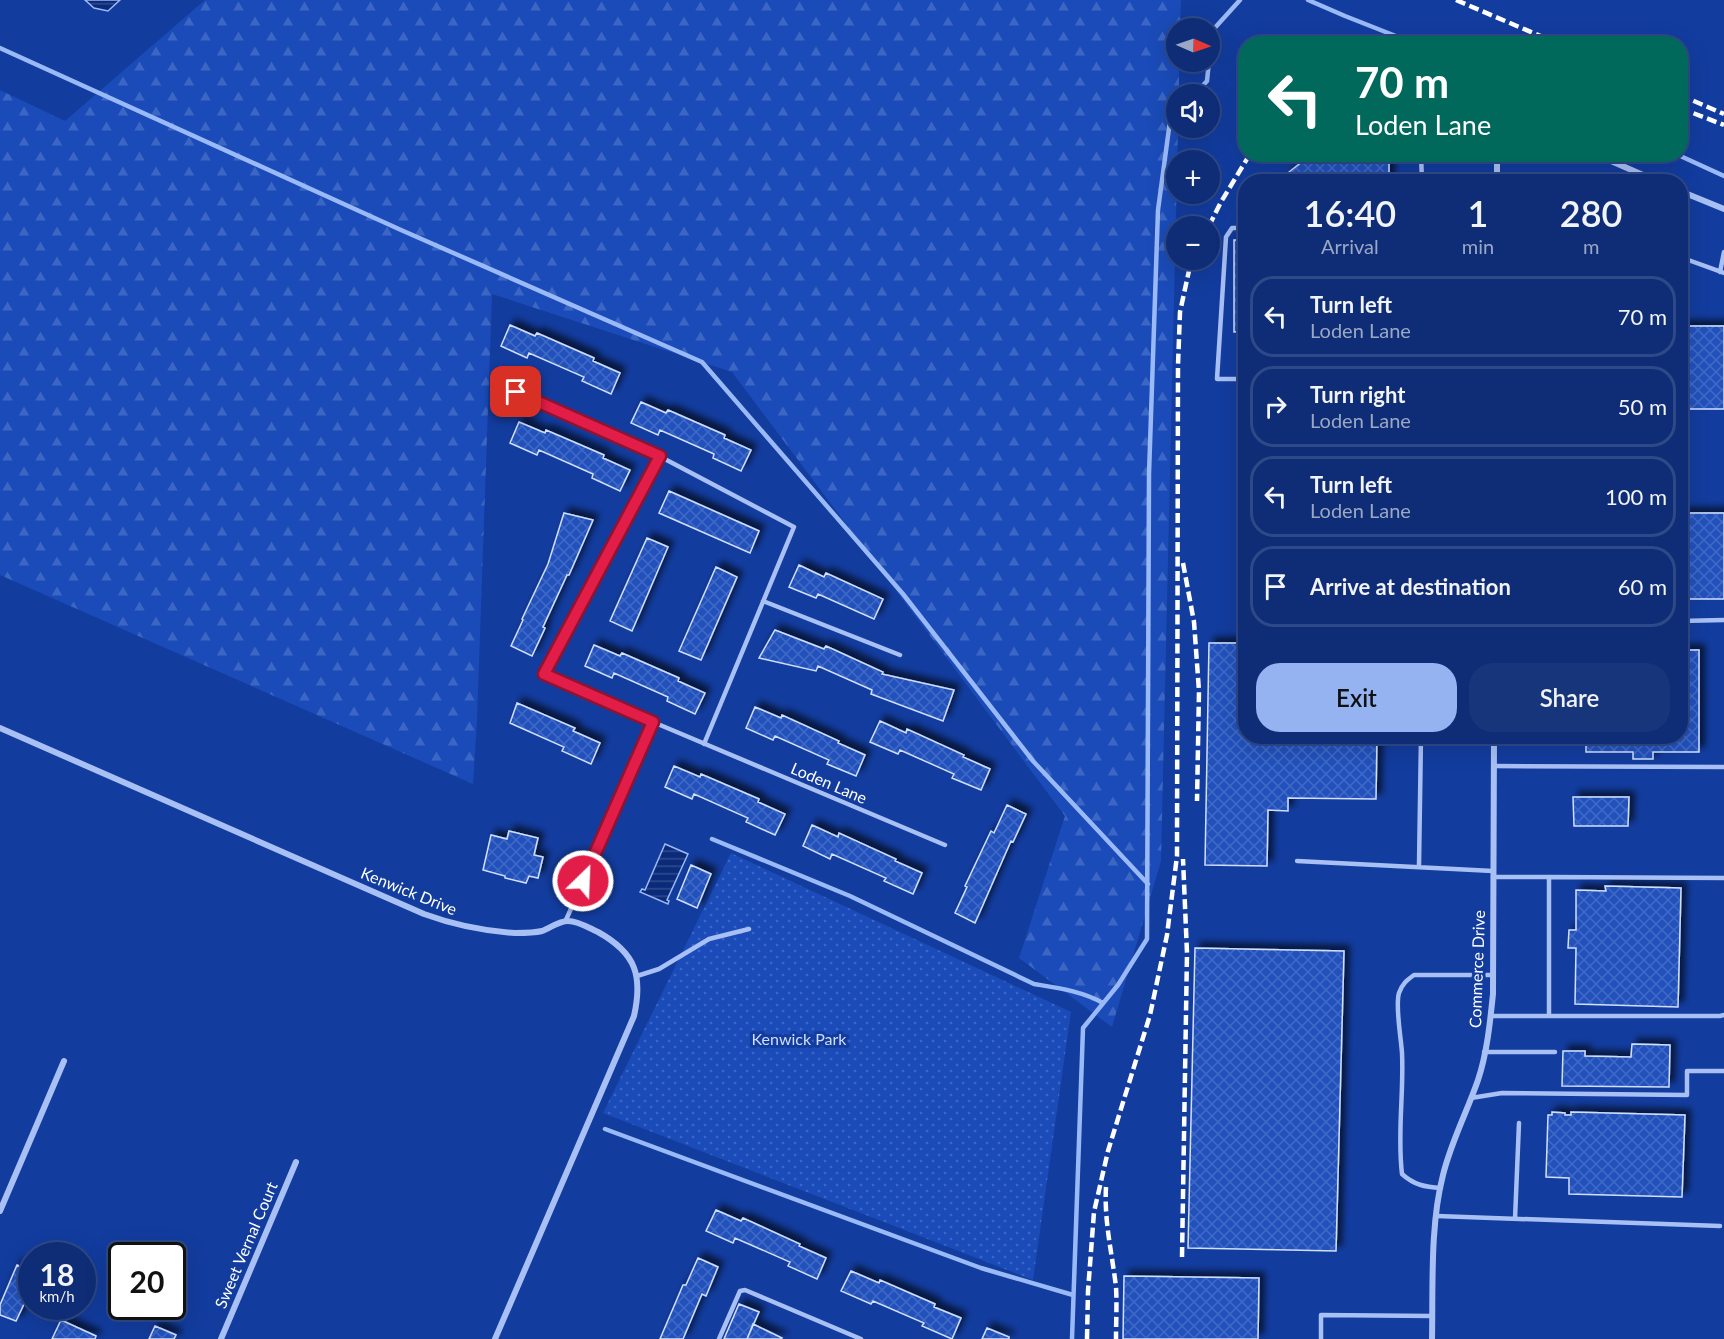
<!DOCTYPE html>
<html lang="en">
<head>
<meta charset="utf-8">
<style>
  body { margin:0; font-family:Lato,sans-serif; background:#17357b; color:#f1f3f6; height:100vh; display:flex; flex-direction:column; font-size:22px; white-space:nowrap }
  * { box-sizing:border-box; margin:0 }
  p { font-size:20px; color:#9ba8c5 }
  .icon { flex:none; width:33px; height:33px; fill:none; stroke:currentColor; stroke-width:2; stroke-linecap:round; stroke-linejoin:round }
  .map { position:relative; flex:1; overflow:hidden }
  .drawer { position:absolute; left:1238px; top:174px; width:450px; height:570px; display:flex; flex-direction:column; background:#0e2d76; border-radius:24px; box-shadow:0 6px 24px #0002,0 0 0 2px #2e4988 }
  .drawer>* { flex:none }
  .guide { position:absolute; left:1238px; top:36px; width:450px; height:126px; border-radius:24px; box-shadow:0 6px 24px #0002,0 0 0 2px #2e4988; background:#00695c; color:#fff; overflow:hidden }
  .needle { width:39px; rotate:92deg }
  .fabs { position:absolute; left:1166px; top:18px; display:grid; gap:12px }
  .fabs a { display:grid; place-items:center; width:54px; height:54px; border-radius:50%; background:#0e2d76; box-shadow:0 6px 24px #0002,0 0 0 2px #2e4988; font-size:30px }
  .speed { position:absolute; left:18px; top:1242px; display:flex; gap:12px; font-size:30px; font-weight:700; text-align:center }
  .speed>* { display:grid; place-content:center; width:78px; height:78px; border-radius:50%; background:#0e2d76; box-shadow:0 6px 24px #0002,0 0 0 2px #2e4988; line-height:1 }
  .speed small { font-size:15px; font-weight:400 }
  .speed .limit { border:3px solid #111; border-radius:9px; background:#fff; color:#111 }
  .pin { position:absolute; display:grid; place-items:center; width:51px; height:51px; color:#fff; margin:-26px; border-radius:12px; box-shadow:0 3px 9px #0006 }
  .me { position:absolute; width:66px; margin:-33px; rotate:24deg; stroke-linejoin:round; filter:drop-shadow(0 0 4px #0008) }
  .turn { display:flex; align-items:center; gap:21px; height:126px; padding:0 18px; font-size:27px }
  .turn .icon { width:78px; height:78px; stroke-width:2.5 }
  .turn b { display:block; font-size:42px; line-height:51px }
  .eta { display:flex; justify-content:space-evenly; align-items:center; height:102px; text-align:center }
  .eta b { font-size:36px; font-weight:600; line-height:42px }
  .primary-button { display:flex; gap:12px; margin-top:auto; padding:12px 18px }
  .primary-button a { flex:1; height:69px; border-radius:24px; background:#95b2f1; color:#111; font-size:24px; font-weight:600; line-height:69px; text-align:center }
  .primary-button a+a { background:#17357b; color:#f1f3f6 }
  ul { padding:0; list-style:none }
  li { display:flex; align-items:center; gap:18px; height:81px; margin:0 12px 9px; padding:0 6px; border:3px solid #2e4988; border-radius:24px }
  li div { flex:1 }
  li b { display:block; font-size:22px }
  li em { font-style:normal }
  .map>svg:first-child { display:block }
</style>
</head>
<body>
<div class="map">
<svg width="1724" height="1339" viewBox="0 0 1724 1339">
  <defs>
    <pattern id="forest-firs" width="22" height="20" patternUnits="userSpaceOnUse" patternTransform="scale(1.5)"><rect width="22" height="20" fill="#1a4bb8"/><path d="M5 1l3.5 6h-7zM16 11l3.5 6h-7z" fill="#3c66c3"/></pattern>
    <pattern id="park-dots" width="8" height="8" patternUnits="userSpaceOnUse" patternTransform="scale(1.5)"><rect width="8" height="8" fill="#1a4bb8"/><path d="M2 2h.1M6 6h.1" fill="none" stroke="#3c66c3" stroke-width="1.8" stroke-linecap="round"/></pattern>
    <pattern id="water-rules" width="6" height="5" patternUnits="userSpaceOnUse" patternTransform="scale(1.5)"><rect width="6" height="5" fill="#0b2b7a"/><path d="M0 2.5h6" fill="none" stroke="#304b8e"/></pattern>
    <pattern id="building-cross-hatch" width="8" height="8" patternUnits="userSpaceOnUse" patternTransform="scale(1.5)"><rect width="8" height="8" fill="#2051bc"/><path d="M0 0l8 8M0 8l8-8" fill="none" stroke="#416bc6"/></pattern>
    <filter id="shadow"><feDropShadow dx="5.5" dy="-5.5" stdDeviation="3" flood-color="#0009"/></filter>
  </defs>
  <rect width="100%" height="100%" fill="#123c9e"/>
  <path fill="url(#forest-firs)" d="M205 0H1181L1180 28H1176V62H1179V94H1176V128H1178L1161 861 1112 1027 1019 958 1065 816 732 372 492 294 477 720 473 784 0 575V90L65 121Z"/>
  <path fill="url(#park-dots)" d="M731 853 1071 1012 1033 1280 603 1113Z"/>
  <path fill="url(#water-rules)" stroke="#9ab9f7" stroke-width="1.5" d="M85 0H120L108 11 94 8Z
    M665 844 688 854 667 900 669 901 668 904 640 892 642 889 645 890Z"/>
  <g fill="none" stroke-linecap="round" stroke-linejoin="round">
    <path stroke="#9ab9f7" stroke-width="4.5" d="M1308 0 1345 16 1416 44
      M0 48 401 230 702 362 903 594 1033 761 1148 884
      M1195 94 1207 81 1212 31 1240 0
      M1676 154 1724 176
      M712 839 850 896 1034 984C1058 988 1082 991 1103 1003
      M605 1129 981 1268 1073 1295
      M1072 1339 1083 1028 1118 985 1147 939 1149 474 1158 210 1170 121 1176 114"/>
  </g>
  <path fill="url(#building-cross-hatch)" stroke="#d1dffe" stroke-width="1.5" filter="url(#shadow)" d="M1312 154H1389V182H1289V172Z
    M1234 240H1245V331L1234 332Z
    M510 325 535 336 537 333 594 358 593 361 620 373 611 394 582 381 584 377 529 353 527 358 501 346Z
    M1680 326H1724V409H1680Z
    M641 402 666 413 668 410 725 435 724 438 751 450 741 471 713 458 714 454 660 430 658 435 631 423Z
    M519 422 545 433 546 430 604 455 603 458 630 470 620 491 592 478 593 474 539 450 537 455 510 443Z
    M669 491 759 531 750 553 659 513Z
    M564 513 593 520 569 575H567L543 627 545 628 532 656 511 646 523 620 522 619 548 564Z
    M1680 513H1724V599H1680Z
    M647 538 668 547 632 631 610 621Z
    M799 565 824 577 826 573 883 599 874 619 818 594 816 598 789 587Z
    M716 567 737 577 701 660 679 651Z
    M775 630 824 649 826 646 883 672 882 674 954 690 943 721 871 694 872 690 818 666 816 671 759 658Z
    M1209 643H1245V736H1377L1376 799 1288 798V811L1268 810 1267 866 1205 865Z
    M594 645 620 656 622 653 679 678 678 681 705 693 695 714 667 701 668 697 614 673 612 678 585 666Z
    M1680 650H1699V752H1653V759H1633V752H1586V737H1569L1680 736Z
    M517 703 575 728 573 731 600 743 591 764 562 751 564 747 510 723Z
    M755 707 781 718 782 715 839 741 838 743 865 755 856 776 827 764 829 760 775 736 773 740 746 728Z
    M880 721 906 733 907 729 964 755 963 757 990 769 981 790 952 778 954 774 900 750 898 754 870 742Z
    M674 766 700 777 701 774 759 799 758 802 785 814 775 835 746 822 748 818 694 794 692 799 665 787Z
    M1573 797H1629L1628 826H1574Z
    M1007 805 1026 814 1013 842 1011 841 975 923 955 913 967 887 965 886 991 831 994 833Z
    M812 825 838 837 839 833 896 859 895 861 922 873 913 894 884 881 886 878 832 854 830 859 803 846Z
    M509 831 538 838 534 855 543 857 538 878 529 876 526 883 505 878V876L483 870 491 835 507 839Z
    M691 865 711 874 697 908 677 899Z
    M1605 886 1681 888 1678 1007 1575 1004 1576 948H1568L1569 930H1576V890L1606 891Z
    M1195 948 1344 951 1336 1251 1188 1248Z
    M1632 1044 1670 1045 1669 1087 1562 1086 1563 1051H1585V1056L1631 1057Z
    M1552 1112 1565 1113V1115H1571V1112L1685 1115 1682 1197 1569 1194V1178L1546 1177 1548 1115H1552Z
    M716 1210 741 1221 743 1218 800 1244 799 1246 826 1258 817 1279 788 1266 790 1262 735 1238 733 1243 706 1231Z
    M698 1258 718 1267 706 1296 702 1294 683 1339H660L683 1285H686Z
    M17 1265 32 1272V1287L16 1321 0 1315V1305Z
    M851 1271 879 1283 880 1280 935 1304 934 1307 961 1318 952 1339 922 1326 924 1323 873 1301 871 1304 841 1291Z
    M1124 1276 1259 1278 1258 1339H1123Z
    M739 1304 759 1312 747 1339H724Z
    M61 1320 96 1336 95 1339H52Z
    M753 1324 782 1338 781 1339H747Z
    M155 1326 176 1335 174 1339H149Z
    M987 1328 1009 1337V1339H982Z"/>
  <g fill="none" stroke-linecap="round" stroke-linejoin="round">
    <path stroke="#a8c0f4" stroke-width="4.5" d="M1421 154 1422 182
      M1245 228H1232L1226 237 1217 379H1245
      M1680 257 1724 273
      M1720 272 1724 252
      M516 392 659 456
      M763 601 900 655
      M1680 621 1724 620
      M653 722 544 674 659 456 794 527 704 744
      M1494 766 1724 767
      M1297 861 1493 871
      M1419 866 1421 736
      M1549 877 1724 878
      M566 920 653 722 945 845
      M637 976 659 969 709 939 749 929
      M1491 1016H1549V877H1493
      M1549 1016H1720L1724 1015
      M1484 1052H1555
      M1471 1098 1502 1093 1687 1095V1071H1724
      M1441 1188C1425 1187 1414 1185 1402 1174 1397 1134 1404 1093 1402 1053 1401 1037 1395 1006 1399 993 1402 984 1407 980 1414 975H1493
      M1437 1216 1720 1226
      M1515 1219 1519 1123
      M719 1339 740 1291 745 1290 861 1339
      M1321 1339V1315L1432 1316"/>
    <path stroke="#a8c0f4" stroke-width="6" d="M1595 154 1659 182
      M1497 182V154
      M1680 191 1724 209
      M0 728 424 914C454 925 483 931 515 933 523 933 534 933 542 931 550 928 559 921 568 921 578 921 589 928 598 932 636 953 643 976 634 1016L495 1339
      M0 1211 64 1061
      M221 1339 296 1162
      M1432 1339C1433 1287 1430 1225 1443 1175 1451 1142 1467 1112 1478 1080 1487 1053 1490 1023 1493 994L1494 736"/>
    <path stroke="#fff" stroke-width="4.5" stroke-dasharray="10 4.5" stroke-linecap="butt" d="M1456 0 1559 44
      M1680 95 1724 114
      M1680 108 1724 125
      M1209 226 1221 202 1250 154
      M1183 563 1194 622 1199 691 1197 801
      M1106 1187C1104 1221 1112 1253 1116 1287 1117 1304 1116 1322 1116 1339
      M1182 1257 1187 953 1183 859
      M1087 1339 1088 1291 1094 1212 1108 1151 1150 1015 1167 935 1177 856 1178 365 1180 312 1190 266 1193 260"/>
  </g>
  <g fill="none" stroke-linecap="round" stroke-linejoin="round">
    <g stroke="#92132f" stroke-width="15">
      <path id="route" d="M516 392 660 456 544 674 653 722 583 881"/>
    </g>
    <use href="#route" stroke="#e11d48" stroke-width="10"/>
  </g>
  <g text-anchor="middle" stroke-width="6" stroke-linejoin="round" paint-order="stroke">
    <g font-size="16" fill="#fff" stroke="#123c9e">
      <text transform="translate(829 783) rotate(23)" y="6">Loden Lane</text>
      <text transform="translate(409 891) rotate(22)" y="6">Kenwick Drive</text>
      <text transform="translate(1477 969) rotate(-88)" y="6">Commerce Drive</text>
      <text transform="translate(246 1245) rotate(-67)" y="6">Sweet Vernal Court</text>
    </g>
    <g font-size="16" fill="#d1dffe" stroke="#123c9e">
      <text x="799" y="1045">Kenwick Park</text>
    </g>
  </g>
</svg>
<div class="fabs">
<a><svg class="needle" viewBox="-14 -14 28 28"><path d="M0-13l5 13h-10z" fill="#e53935"/><path d="M0 13l5-13h-10z" fill="#9ba8c5"/></svg></a>
<a><svg class="icon" aria-label="sound" viewBox="0 0 24 24"><path d="M4 9h4l5-4v14l-5-4H4zM17 9q2 3 0 6"/></svg></a>
<a>+</a>
<a>−</a>
</div>
<div class="speed"><div>18<small>km/h</small></div><div class="limit">20</div></div>
<div class="pin" style="left:516px;top:392px;background:#d93025"><svg class="icon" aria-label="arrive" viewBox="0 0 24 24"><path d="M6 21V4h12l-3 4 3 4H6"/></svg></div>
<svg class="me" style="left:583px;top:881px" viewBox="-20 -20 40 40"><circle r="17" fill="#e11d48" stroke="#fff" stroke-width="3"/><path d="M0-11L8 9 0 5-8 9z" fill="#fff"/></svg>
<div class="guide">
<div class="turn"><svg class="icon" aria-label="left" viewBox="0 0 24 24"><path d="M17 20v-9H6M10 6l-5 5 5 5"/></svg><div><b>70 m</b>Loden Lane</div></div>
</div>
<section class="drawer">
<div class="eta">
<div><b>16:40</b><p>Arrival</p></div>
<div><b>1</b><p>min</p></div>
<div><b>280</b><p>m</p></div>
</div>
<ul>
<li><svg class="icon" aria-label="left" viewBox="0 0 24 24"><path d="M17 20v-9H6M10 6l-5 5 5 5"/></svg><div><b>Turn left</b><p>Loden Lane</p></div><em>70 m</em></li>
<li><svg class="icon" aria-label="right" viewBox="0 0 24 24"><path d="M7 20v-9h11M14 6l5 5-5 5"/></svg><div><b>Turn right</b><p>Loden Lane</p></div><em>50 m</em></li>
<li><svg class="icon" aria-label="left" viewBox="0 0 24 24"><path d="M17 20v-9H6M10 6l-5 5 5 5"/></svg><div><b>Turn left</b><p>Loden Lane</p></div><em>100 m</em></li>
<li><svg class="icon" aria-label="arrive" viewBox="0 0 24 24"><path d="M6 21V4h12l-3 4 3 4H6"/></svg><div><b>Arrive at destination</b></div><em>60 m</em></li>
</ul>
<div class="primary-button"><a>Exit</a><a>Share</a></div>
</section>
</div>
</body>
</html>
